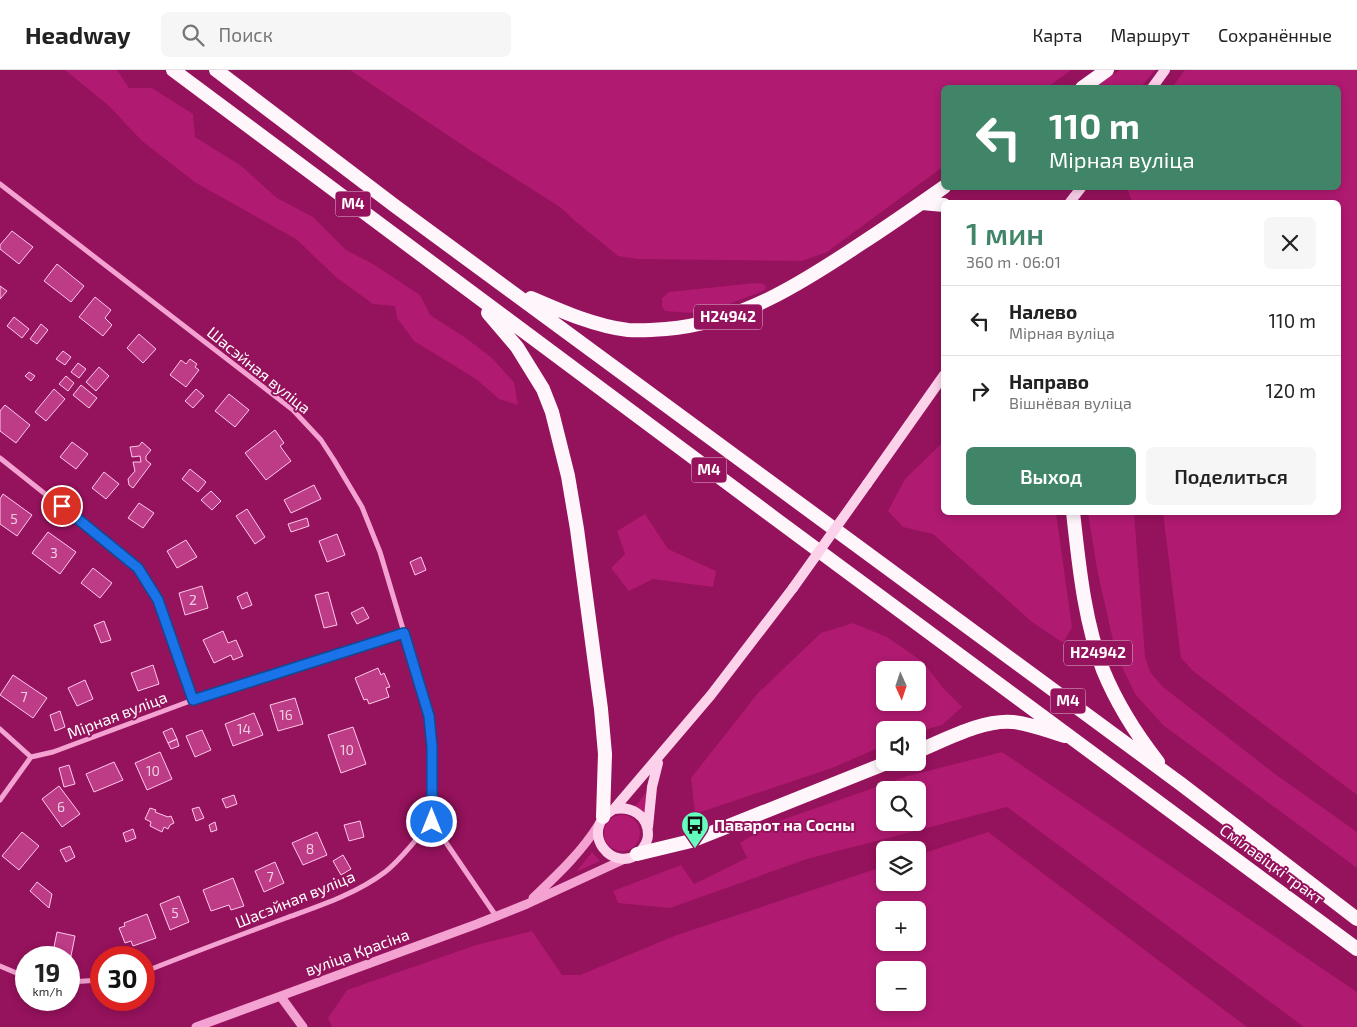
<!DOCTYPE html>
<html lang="ru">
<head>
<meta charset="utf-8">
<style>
  body { margin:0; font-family:"Exo 2",sans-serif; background:#f6f6f6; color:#222; height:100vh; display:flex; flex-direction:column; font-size:19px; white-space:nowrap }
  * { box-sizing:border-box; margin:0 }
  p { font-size:16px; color:#767676 }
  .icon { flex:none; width:28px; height:28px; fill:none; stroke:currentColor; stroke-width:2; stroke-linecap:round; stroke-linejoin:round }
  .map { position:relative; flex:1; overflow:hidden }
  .sheet { position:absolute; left:941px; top:130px; width:400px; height:315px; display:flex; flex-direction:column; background:#fff; border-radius:8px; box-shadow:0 2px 8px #0003 }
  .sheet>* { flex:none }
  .banner { position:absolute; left:941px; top:15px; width:400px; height:105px; border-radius:8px; box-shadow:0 2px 8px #0003; background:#408568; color:#fff; overflow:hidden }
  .needle { width:32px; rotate:177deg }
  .tools { position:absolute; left:876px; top:591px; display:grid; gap:10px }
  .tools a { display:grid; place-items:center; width:50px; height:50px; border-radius:8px; background:#fff; box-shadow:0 2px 8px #0003; font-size:25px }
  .speed { position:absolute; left:15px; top:876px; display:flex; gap:10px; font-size:25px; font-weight:700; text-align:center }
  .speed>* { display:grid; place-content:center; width:65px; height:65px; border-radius:50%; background:#fff; box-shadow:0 2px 8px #0003; line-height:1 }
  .speed small { font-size:12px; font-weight:400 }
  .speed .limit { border:8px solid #d22; background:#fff; color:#111 }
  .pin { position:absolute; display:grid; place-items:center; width:42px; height:42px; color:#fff; margin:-21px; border:2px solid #fff; border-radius:50%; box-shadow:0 1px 5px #0007 }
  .me { position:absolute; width:55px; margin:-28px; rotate:0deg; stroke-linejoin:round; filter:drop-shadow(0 0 4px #0008) }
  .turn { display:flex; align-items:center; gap:18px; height:105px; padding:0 25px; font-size:22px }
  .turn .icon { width:65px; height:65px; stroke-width:2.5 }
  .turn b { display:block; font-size:35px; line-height:42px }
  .round { display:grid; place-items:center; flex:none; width:52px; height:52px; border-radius:8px; background:#f6f6f6 }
  .summary { display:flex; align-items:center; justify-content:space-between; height:85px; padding:0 25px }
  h1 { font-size:30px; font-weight:600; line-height:38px; color:#408568 }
  .cta { display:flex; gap:10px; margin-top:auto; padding:10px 25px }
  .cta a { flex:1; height:58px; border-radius:8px; background:#408568; color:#fff; font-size:20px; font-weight:600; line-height:58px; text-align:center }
  .cta a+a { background:#f6f6f6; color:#222 }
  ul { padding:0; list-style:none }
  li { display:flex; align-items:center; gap:15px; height:70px; padding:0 25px; border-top:1px solid #e0e0e0 }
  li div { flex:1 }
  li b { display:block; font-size:19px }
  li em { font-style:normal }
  header { display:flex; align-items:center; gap:30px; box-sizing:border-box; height:70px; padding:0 25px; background:#fff; border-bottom:1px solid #e0e0e0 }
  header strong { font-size:24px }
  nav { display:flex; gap:28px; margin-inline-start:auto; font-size:18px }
  .search { width:350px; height:45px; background:#f6f6f6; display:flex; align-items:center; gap:12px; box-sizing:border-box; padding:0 18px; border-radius:8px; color:#767676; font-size:19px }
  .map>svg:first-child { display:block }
</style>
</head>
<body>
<header>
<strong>Headway</strong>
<div class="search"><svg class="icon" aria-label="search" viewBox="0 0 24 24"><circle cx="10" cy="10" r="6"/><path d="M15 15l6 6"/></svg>Поиск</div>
<nav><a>Карта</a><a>Маршрут</a><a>Сохранённые</a></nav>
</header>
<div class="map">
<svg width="1357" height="957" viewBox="0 0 1357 957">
  <rect width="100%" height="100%" fill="#95125c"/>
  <path fill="#b01a71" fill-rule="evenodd" d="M65 0H117L129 18H152L193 44 195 67 240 95 277 128 313 147 346 180 373 194 420 225 430 245 466 268 492 288 514 312 518 335 499 329 476 309 414 271 397 248 395 236 373 234 337 208 296 169 196 113 142 71 108 35Z
    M350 0H1071L1048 17 944 18V96L827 182 802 191 638 189 618 186 574 150 560 137 470 80Z
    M1120 0H1155L1141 17 1093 18Z
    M1185 0H1357V725L1193 601 1181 588 1163 443 1339 442V132H1132L1127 118H1339V18L1172 17Z
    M755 213 764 214 766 218 763 221 716 239 690 243 665 241 662 236V228L669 222Z
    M944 369V442L1056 443 1072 557 1063 573 1032 552 933 464 903 457 888 441 905 409 939 376Z
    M1088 443H1134L1145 586 1150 602 1163 617 1275 704 1357 762V798L1163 655 1135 624 1116 584 1097 499Z
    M645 444 668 479 716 501 713 517 653 509 629 521 611 498 625 484 617 461Z
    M853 553 887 567 923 592 944 619 962 637 942 655 918 662V660H885V675L832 698 695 744 691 708 758 623 821 563ZM885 600H918V632H885Z
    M1002 682 1357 922V957H1304L1007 737 807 789 670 838 618 833 613 821 681 795 694 814 747 788 740 773 770 754 908 706ZM885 720H918V752H885Z
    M647 721 645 745 635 737Z
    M604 763a18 18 0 1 1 36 0a18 18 0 1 1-36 0Z
    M988 762 1247 957H332L328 948 347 920 476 875 532 861 562 905H580L677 865 885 796V812H918V785ZM885 840H918V872H885ZM885 900H918V932H885Z
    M592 782 600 791 576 802Z"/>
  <path fill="#be3b86" stroke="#fdcae8" d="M12 161 33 177 19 194 0 179V175Z
    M57 194 84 216 71 232 44 211Z
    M0 216 7 221 0 229Z
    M95 227 111 240 105 248 112 255 103 266 79 247Z
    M14 247 29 259 22 268 7 256Z
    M41 254 48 260 37 274 30 269Z
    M139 264 156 279 143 293 127 278Z
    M63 281 71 287 65 295 56 289Z
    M190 289 197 294 195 297 199 300 186 317 170 305 181 290 186 294Z
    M78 293 86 299 79 308 71 302Z
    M99 297 109 306 96 321 86 312Z
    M29 302 35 306 31 311 25 306Z
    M66 306 74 313 68 321 59 314Z
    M81 315 97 328 89 338 73 325Z
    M54 319 65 329 46 351 35 342Z
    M196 319 204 326 193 338 185 331Z
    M229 324 249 340 235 357 215 341Z
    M5 335 30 355 16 373 0 361V341Z
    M275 360 284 373 280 376 291 391 266 410 245 383Z
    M72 372 88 384 76 399 60 387Z
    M142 372 151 380 146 386V390L151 394 133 418 129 415 128 409 135 401 133 392H141L140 386 132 387 130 377 139 376Z
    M190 399 206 412 198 422 182 409Z
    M104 402 119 414 106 429 92 418Z
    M314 415 321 429 291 443 284 430Z
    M211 421 221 431 212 440 201 430Z
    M3 424 32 445 17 466 0 454V429Z
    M139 433 154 443 143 458 128 448Z
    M247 439 265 467 255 474 236 446Z
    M307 448 309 456 291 462 288 454Z
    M48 462 76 482 60 504 32 483Z
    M337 464 345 485 327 492 319 471Z
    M186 470 197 487 177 498 167 481Z
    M421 487 426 500 415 505 410 492Z
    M93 498 112 513 100 528 81 513Z
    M202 516 208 538 185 545 179 523Z
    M247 522 252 535 242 539 237 527Z
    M328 522 337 555 324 558 315 525Z
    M363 537 369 548 357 554 351 543Z
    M104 551 111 570 101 573 94 555Z
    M223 561 228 573 236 570 243 586 233 590 231 585 214 593 203 570Z
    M153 595 159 614 138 621 131 603Z
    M378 598 381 605 384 603 390 617 386 618 389 627 369 634 367 629 364 630 355 608Z
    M13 605 47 628 33 648 0 625Z
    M85 610 93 629 77 636 68 618Z
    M295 628 303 654 278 661 270 635Z
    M60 641 65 657 55 661 50 645Z
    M254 643 263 665 233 676 225 654Z
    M353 657 366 694 341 703 328 665Z
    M172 658 177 669 168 673 163 662Z
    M202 660 211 680 195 687 186 666Z
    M177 669 179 676 171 679 168 673Z
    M160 682 172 709 147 720 135 693Z
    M114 692 123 710 94 722 86 704Z
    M69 695 75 714 64 717 59 698Z
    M59 716 80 744 62 757 42 729Z
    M234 725 237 734 226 738 222 729Z
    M199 737 204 748 196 751 192 739Z
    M150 738 156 740 155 742 168 747 171 746 174 753 170 755 168 759 164 757 162 762 150 756 151 752 145 749Z
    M360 751 364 767 349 771 344 755Z
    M215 752 217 760 211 762 209 755Z
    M133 759 136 768 126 772 123 763Z
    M22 762 39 776 19 800 2 786Z
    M317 762 327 785 303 795 292 773Z
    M70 776 75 787 66 792 60 780Z
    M343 785 351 799 341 805 333 791Z
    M275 792 284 813 264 822 255 801Z
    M233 808 244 836 231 840 229 835 211 841 203 820Z
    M37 812 52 824 49 838 30 821Z
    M179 826 189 852 170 860 160 834Z
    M147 844 156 868 133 876 131 871 125 873 119 858 125 856 124 853Z
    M57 862 75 866 70 891 69 888 52 887Z"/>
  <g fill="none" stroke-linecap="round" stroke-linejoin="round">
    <path stroke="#f3a2d1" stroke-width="5" d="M0 114 293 340 321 370 334 390 362 437 380 482 429 646 432 677V752C416 768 403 788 385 802 356 824 319 836 286 848 238 866 191 883 144 902
      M0 388 138 498 158 530 193 630
      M0 659 31 687
      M0 730 31 687 53 682 193 630 405 563
      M432 752 496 846
      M0 896 26 907
      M69 912 101 910"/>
    <path stroke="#f3a2d1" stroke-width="9" d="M533 828C557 805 581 783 599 754
      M281 927 303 957
      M196 957 477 854 527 834 627 788"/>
    <path stroke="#fcd1ea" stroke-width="10" d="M1152 18 1165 0
      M1070 132 1081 118
      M867 414 944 305
      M614 739C631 736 648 745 648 765 648 771 644 777 640 782 614 806 576 761 614 739L711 625 793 518
      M648 757 652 717 658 693"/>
    <path stroke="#fff6fb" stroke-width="14" d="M173 0 773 447 1357 879
      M216 0 395 136 1181 714 1357 849
      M1082 18 1107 0
      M922 133 944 135
      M531 228C561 241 595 256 628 260 640 261 654 260 666 259 740 253 802 213 862 173 890 155 917 136 944 117
      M488 243 517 277 543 319 552 342 568 406 577 459 601 639 605 684 603 747
      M1073 442C1079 495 1084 550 1103 600 1117 634 1136 664 1158 692
      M918 681C945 670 983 649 1013 652 1031 654 1048 661 1065 666
      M637 784 691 771 889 692"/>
    <path stroke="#fcd1ea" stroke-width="10" d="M793 518 867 414"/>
  </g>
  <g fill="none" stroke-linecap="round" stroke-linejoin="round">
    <g stroke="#114b97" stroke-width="12">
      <path id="route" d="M62 436 138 498 158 530 193 630 404 563 429 646 432 677V752"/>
    </g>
    <use href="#route" stroke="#1a73e8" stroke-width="9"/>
  </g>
  <defs>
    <g id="bus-pin" transform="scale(1.4375)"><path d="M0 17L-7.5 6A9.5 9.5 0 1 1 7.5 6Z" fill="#64ffbe" stroke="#95125c"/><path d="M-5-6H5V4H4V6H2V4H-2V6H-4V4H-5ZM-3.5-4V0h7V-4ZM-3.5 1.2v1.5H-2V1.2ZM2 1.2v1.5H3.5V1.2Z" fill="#111"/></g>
  </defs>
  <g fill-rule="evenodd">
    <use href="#bus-pin" x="695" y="755"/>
  </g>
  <g text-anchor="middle" stroke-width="4" stroke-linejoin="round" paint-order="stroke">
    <g font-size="14" fill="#efcee1">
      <text x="14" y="454">5</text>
      <text x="54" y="488">3</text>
      <text x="193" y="535">2</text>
      <text x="24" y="632">7</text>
      <text x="286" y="650">16</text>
      <text x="244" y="664">14</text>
      <text x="347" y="685">10</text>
      <text x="153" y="706">10</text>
      <text x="61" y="742">6</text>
      <text x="310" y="784">8</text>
      <text x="270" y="812">7</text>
      <text x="175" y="848">5</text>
    </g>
    <g fill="#95125c" stroke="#dfb8ce" stroke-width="1">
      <rect x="335.5" y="121.5" width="35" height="25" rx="4"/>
      <rect x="694" y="234.5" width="68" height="25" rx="4"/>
      <rect x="691.5" y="387.5" width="35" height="25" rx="4"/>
      <rect x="1064" y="570.5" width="68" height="25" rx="4"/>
      <rect x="1050.5" y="618.5" width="35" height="25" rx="4"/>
    </g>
    <g font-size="15" font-weight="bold" fill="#fff">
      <text x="353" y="139">М4</text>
      <text x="728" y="252">Н24942</text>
      <text x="709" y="405">М4</text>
      <text x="1098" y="588">Н24942</text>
      <text x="1068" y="636">М4</text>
    </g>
    <g font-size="16" fill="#fff" stroke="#95125c">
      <text transform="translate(259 300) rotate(39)" y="6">Шасэйная вуліца</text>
      <text transform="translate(117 645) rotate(-21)" y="6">Мірная вуліца</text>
      <text transform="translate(1272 794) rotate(36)" y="6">Смілавіцкі тракт</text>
      <text transform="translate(295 829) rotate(-22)" y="6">Шасэйная вуліца</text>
      <text transform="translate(357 882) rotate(-20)" y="6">вуліца Красіна</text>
    </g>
    <g font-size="16" font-weight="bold" fill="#fff" stroke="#95125c" text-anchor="start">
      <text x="714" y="761">Паварот на Сосны</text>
    </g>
  </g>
</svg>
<div class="tools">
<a><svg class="needle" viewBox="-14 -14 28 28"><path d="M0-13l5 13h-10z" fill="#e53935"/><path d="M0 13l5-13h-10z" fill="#767676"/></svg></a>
<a><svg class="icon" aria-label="sound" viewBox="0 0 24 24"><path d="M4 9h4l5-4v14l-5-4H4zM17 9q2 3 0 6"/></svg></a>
<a><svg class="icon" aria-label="search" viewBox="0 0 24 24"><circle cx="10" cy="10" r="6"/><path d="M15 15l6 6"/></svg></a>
<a><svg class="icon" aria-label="layers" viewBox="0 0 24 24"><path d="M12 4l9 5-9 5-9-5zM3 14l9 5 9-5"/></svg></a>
<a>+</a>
<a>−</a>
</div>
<div class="speed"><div>19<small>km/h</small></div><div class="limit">30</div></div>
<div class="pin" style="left:62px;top:436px;background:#d93025"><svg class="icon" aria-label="arrive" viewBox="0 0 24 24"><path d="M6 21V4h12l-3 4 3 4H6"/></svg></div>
<svg class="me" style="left:432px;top:752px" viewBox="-20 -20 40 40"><circle r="17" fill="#1a73e8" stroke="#fff" stroke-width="3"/><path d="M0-11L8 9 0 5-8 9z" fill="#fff"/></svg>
<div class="banner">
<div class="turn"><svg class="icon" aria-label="left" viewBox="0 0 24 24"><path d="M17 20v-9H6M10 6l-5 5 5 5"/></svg><div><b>110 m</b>Мірная вуліца</div></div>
</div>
<section class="sheet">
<div class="summary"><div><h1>1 мин</h1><p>360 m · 06:01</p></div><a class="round"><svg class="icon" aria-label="close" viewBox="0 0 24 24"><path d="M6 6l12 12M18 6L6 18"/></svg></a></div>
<ul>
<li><svg class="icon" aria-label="left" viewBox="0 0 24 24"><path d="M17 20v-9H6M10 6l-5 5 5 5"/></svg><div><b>Налево</b><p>Мірная вуліца</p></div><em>110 m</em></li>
<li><svg class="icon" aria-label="right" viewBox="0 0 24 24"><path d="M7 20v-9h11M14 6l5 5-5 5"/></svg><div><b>Направо</b><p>Вішнёвая вуліца</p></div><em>120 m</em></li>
</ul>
<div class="cta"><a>Выход</a><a>Поделиться</a></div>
</section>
</div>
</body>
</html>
